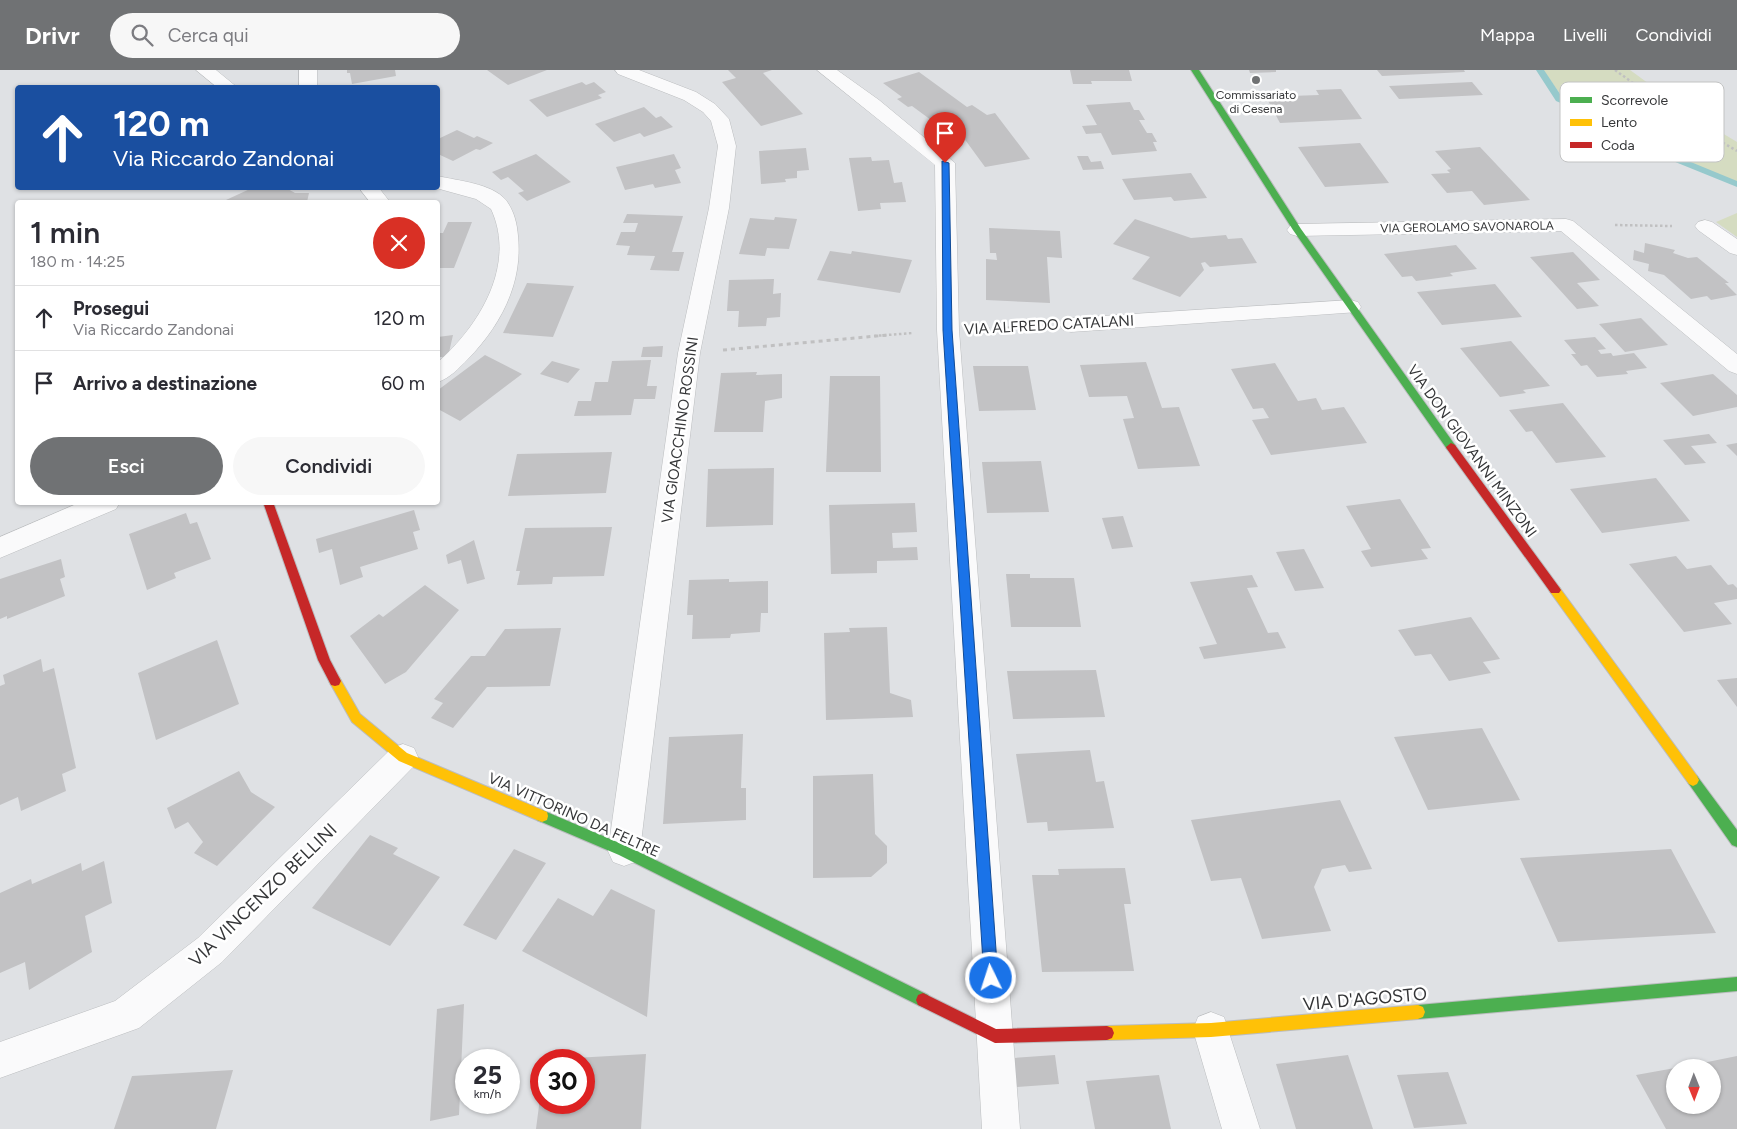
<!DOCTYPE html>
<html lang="it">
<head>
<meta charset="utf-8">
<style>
  body { margin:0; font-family:Figtree,sans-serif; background:#f7f7f7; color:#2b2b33; height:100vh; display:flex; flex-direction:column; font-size:19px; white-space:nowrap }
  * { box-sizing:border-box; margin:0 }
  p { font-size:16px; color:#7c7c81 }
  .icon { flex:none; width:28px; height:28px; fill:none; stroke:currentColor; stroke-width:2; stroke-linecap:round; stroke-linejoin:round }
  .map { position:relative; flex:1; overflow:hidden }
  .details { position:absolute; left:15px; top:130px; width:425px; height:305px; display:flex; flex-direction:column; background:#fff; border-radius:5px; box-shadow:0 1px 4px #0004 }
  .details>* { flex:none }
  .banner { position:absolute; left:15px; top:15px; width:425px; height:105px; border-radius:5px; box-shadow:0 1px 4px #0004; background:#1a4fa0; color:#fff; overflow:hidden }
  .needle { width:32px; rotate:179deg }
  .controls { position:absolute; left:1666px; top:989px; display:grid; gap:10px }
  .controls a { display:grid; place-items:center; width:55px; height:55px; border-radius:50%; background:#fff; box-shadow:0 1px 4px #0004; font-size:25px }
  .speed { position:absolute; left:455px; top:979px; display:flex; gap:10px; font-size:25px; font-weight:700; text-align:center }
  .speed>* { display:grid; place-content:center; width:65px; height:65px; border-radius:50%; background:#fff; box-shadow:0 1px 4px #0004; line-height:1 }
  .speed small { font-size:12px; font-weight:400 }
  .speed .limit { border:8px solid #d22; background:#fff; color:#111 }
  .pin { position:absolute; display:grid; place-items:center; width:42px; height:42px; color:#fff; margin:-51px -21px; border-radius:50% 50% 50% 0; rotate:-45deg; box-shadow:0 0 5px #0007 }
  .pin .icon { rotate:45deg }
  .me { position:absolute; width:55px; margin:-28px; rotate:356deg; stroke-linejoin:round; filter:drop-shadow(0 0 4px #0008) }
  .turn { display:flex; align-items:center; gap:18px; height:105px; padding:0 15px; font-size:22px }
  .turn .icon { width:65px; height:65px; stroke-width:2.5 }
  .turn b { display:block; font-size:35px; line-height:42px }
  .round { display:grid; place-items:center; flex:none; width:52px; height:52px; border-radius:26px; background:#f7f7f7 }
  .summary { display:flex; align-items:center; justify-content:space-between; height:85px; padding:0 15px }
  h1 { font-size:30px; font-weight:600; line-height:38px }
  .primary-button { display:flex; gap:10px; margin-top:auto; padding:10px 15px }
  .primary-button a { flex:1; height:58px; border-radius:30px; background:#707274; color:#fff; font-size:20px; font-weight:600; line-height:58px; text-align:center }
  .primary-button a+a { background:#f7f7f7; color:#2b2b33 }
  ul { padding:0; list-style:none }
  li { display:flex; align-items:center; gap:15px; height:65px; padding:0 15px; border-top:1px solid #e1e1e2 }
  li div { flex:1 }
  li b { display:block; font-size:19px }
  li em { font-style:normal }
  header { display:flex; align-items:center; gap:30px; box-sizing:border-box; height:70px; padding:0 25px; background:#707274; color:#fff }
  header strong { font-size:24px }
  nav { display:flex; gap:28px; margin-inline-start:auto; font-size:18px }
  .search { width:350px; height:45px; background:#f7f7f7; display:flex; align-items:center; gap:12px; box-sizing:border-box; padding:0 18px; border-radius:28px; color:#7c7c81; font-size:19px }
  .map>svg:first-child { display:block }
</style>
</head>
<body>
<header>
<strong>Drivr</strong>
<div class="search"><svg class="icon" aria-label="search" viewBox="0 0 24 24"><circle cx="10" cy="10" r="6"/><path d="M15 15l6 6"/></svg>Cerca qui</div>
<nav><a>Mappa</a><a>Livelli</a><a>Condividi</a></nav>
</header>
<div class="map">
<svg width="1737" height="1059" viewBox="0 0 1737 1059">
  <rect width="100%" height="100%" fill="#dfe1e4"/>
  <path fill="#d5dcc1" d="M1543 0H1630L1689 43 1737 72V113L1662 82 1623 55 1563 28Z
    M1737 143V167L1716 152Z"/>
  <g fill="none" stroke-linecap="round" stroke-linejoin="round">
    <path fill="#96c9cc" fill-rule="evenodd" d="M1536 0H1544L1562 27 1625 54 1664 81 1737 111V117L1658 85 1619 58 1556 31Z"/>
  </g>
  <path fill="#c2c2c4" d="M347 0H395L396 6 352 14 350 3H347Z
    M487 0H547L508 15Z
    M728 0H772L763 3 803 44 761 56 722 12 736 8Z
    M1070 0H1129L1132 11H1091L1092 14H1073Z
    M1249 0H1276V2L1250 3Z
    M1377 0H1464L1465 2 1382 6Z
    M919 2 967 37 972 35 987 45 995 43 1030 89 985 97 947 45 931 50 912 36 908 37 897 29 902 27 883 13Z
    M582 12 586 15 594 12 606 22 598 25 602 28 547 47 529 30Z
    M1472 12 1483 25 1399 29 1389 16Z
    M1341 19 1362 49 1280 53 1266 27 1319 25 1316 20Z
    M1130 32 1134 40H1139L1145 50H1139L1147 63H1152L1157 72H1153L1157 81 1112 85 1101 63 1086 64 1082 56 1097 55 1086 35Z
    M644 37 656 48 661 46 673 57 644 67 640 63 614 72 595 54Z
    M457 60 474 68 477 66 493 73 480 80 476 79 453 91 438 84V69Z
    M1360 73 1389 113 1325 117 1298 77Z
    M1480 77 1530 130 1484 135 1472 121 1447 123 1431 104 1450 103 1447 100 1451 99 1435 81Z
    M806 78 809 100 797 101V108L785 109 786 112 761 114 759 81Z
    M536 84 571 112 527 131 518 123 524 121 508 107 501 110 492 102Z
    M674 84 681 98 675 100 681 113 655 118 653 114 625 120 616 97Z
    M1077 86H1088L1091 92 1101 91 1104 99 1083 100Z
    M871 87 872 91 889 90 894 113 902 112 906 132 880 133 881 139 858 141 849 88Z
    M1191 103 1207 128 1174 131 1171 127 1134 130 1122 109Z
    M252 118H286L295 123H309L307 132H230L226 130Z
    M627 144 683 146 672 182H684L679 201 650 200 655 186 627 185 630 176 616 175 621 162H635L638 153H623Z
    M775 147 797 149 789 179 767 178 765 186 739 184 750 148 774 150Z
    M1135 149 1191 168 1226 165 1228 169 1242 168 1257 193 1210 197 1205 192 1201 193 1204 200 1180 227 1132 209 1150 187 1113 174Z
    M448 152H472L454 198H440L438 203V163H443Z
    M989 158 1060 161 1062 188 1047 187 1050 233 986 230V189L997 190 996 183H990Z
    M1645 173 1675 180 1673 183 1688 188 1697 187 1729 213H1725L1737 225 1711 230 1707 226 1691 229 1664 205 1648 201 1649 194 1633 190 1634 180 1644 183Z
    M1456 175 1477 199 1450 203 1453 206 1416 211 1412 206 1402 207 1384 184Z
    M830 181 851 184 852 181 912 190 900 223 817 210Z
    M1573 182 1600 210 1577 213 1599 236 1577 239 1530 187Z
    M774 209 773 224 781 223 780 247 767 248 766 256 738 257 739 241H727L729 210Z
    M527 213 574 216 553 267 503 263Z
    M1495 214 1522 247 1442 255 1417 222Z
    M1641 248 1668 275 1625 282 1599 254Z
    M453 265 448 287H438V267Z
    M1595 267 1606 279 1598 280 1601 284 1611 283 1613 286 1634 283 1647 298 1626 301 1628 304 1597 307 1587 295 1581 296 1571 284H1576L1564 270Z
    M1511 271 1550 316 1523 320 1526 323 1500 327 1460 278Z
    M663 276 662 287H641L643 277Z
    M485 285 522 304 460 351 438 339V320Z
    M651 290 647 316H657L655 329H634L631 345 574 346 578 331H591L595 312H608L612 291Z
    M552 291 580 299 568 313 540 304Z
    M1146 292 1162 338 1179 337 1200 396 1138 399 1123 349 1134 348 1127 326 1089 327 1080 295Z
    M1275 293 1298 331 1316 328 1322 340 1344 337 1367 373 1271 385 1252 350 1269 348 1263 338 1253 339 1231 299Z
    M973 296H1028L1036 340 979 341Z
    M757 302 756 305 782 304V328L765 331 763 362H714L721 303Z
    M1713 304 1737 325V337L1693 346 1660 313Z
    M830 306H880L881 402H826Z
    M1563 333 1606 387 1556 393 1532 361 1526 362 1509 340Z
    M1709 364 1717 373 1691 376 1706 393 1685 395 1663 370Z
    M1737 373V386L1726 375Z
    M612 382 606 423 508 426 517 384Z
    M1041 391 1049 442 987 443 982 392Z
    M774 398 773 455 706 457 708 399Z
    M1656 408 1690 451 1602 463 1570 419Z
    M1400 429 1431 478 1421 479 1428 489 1371 497 1361 481 1371 479 1346 436Z
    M915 433 917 462 892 463 893 478 917 477 918 490 877 491V503L831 504 829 435Z
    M414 440 420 460 413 462 418 479 360 497 363 507 340 515 332 479 319 483 316 469Z
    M186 443 190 454 197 452 211 489 174 503 176 508 147 520 129 464Z
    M1123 446 1133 477 1112 479 1102 448Z
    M612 457 604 506 553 507 552 514 517 515 520 501H516L525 458Z
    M474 470 485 509 467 514 461 490 448 494 446 485Z
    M1304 479 1324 518 1295 521 1276 482Z
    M1676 486 1687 499 1711 495 1728 515 1733 514 1737 518V529L1714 533 1732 554 1684 562 1629 494Z
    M61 489 65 507 60 509 65 526 7 549V546L0 549V509Z
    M1006 504H1030V508H1074L1081 557H1011Z
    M1252 505 1258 517 1247 518 1268 563 1278 562 1286 578 1204 589 1199 577 1217 574 1190 512Z
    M729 509V512L768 511V543H761L760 562 731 564 730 568 692 569 693 545H687L689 510Z
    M425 515 459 540 406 602 385 614 350 566 379 544 383 547Z
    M1471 547 1500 589 1483 592 1491 603 1449 611 1431 584 1415 586 1398 560Z
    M887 557 890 623 911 630 913 647 826 650 824 563 850 562 849 558Z
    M561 558 550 616 487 617 453 658 431 648 443 633 434 629 471 586H485L505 559Z
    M217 570 239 634 156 670 138 603Z
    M41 589 43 602 54 598 76 698 62 704 66 721 21 741 18 727 0 735V616L5 614 3 605Z
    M1096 600 1105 647 1013 649 1007 601Z
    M1737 608V637L1717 610Z
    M1482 658 1520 730 1428 740 1394 667Z
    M743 664 741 718H746V750L663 754 669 667Z
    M1090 680 1096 712 1104 711 1114 758 1048 761 1047 752 1027 753 1016 684Z
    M239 701 251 722 275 737 217 796 194 783 203 772 188 752 175 759 167 738Z
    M873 704 875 764 887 776V793L871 807 813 808V706Z
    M1340 730 1372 799 1349 802 1345 795 1322 799 1314 817 1331 861 1262 869 1241 808 1211 811 1191 750Z
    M370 765 398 778 393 784 440 807 390 876 312 838Z
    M514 779 546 793 496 870 463 855Z
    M1671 779 1716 863 1558 872 1520 788Z
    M104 791 112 833 85 846 92 882 29 920 25 892 0 903V823L31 809 32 814 81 793 82 801Z
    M1125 798 1131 834H1124L1134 901 1042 902 1032 805H1059L1058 799Z
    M611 819 655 840 647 947 522 881 558 828 593 846Z
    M464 934 459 1045 430 1051 437 939Z
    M646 984 641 1059H536L540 1028 541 1032H584V990L574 988Z
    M1055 985 1059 1014 1017 1017 1014 988Z
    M1348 985 1373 1059H1296L1276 994Z
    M1737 986V1059H1666L1636 1005 1675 998V1035H1712V998L1683 997Z
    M233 1000 216 1059H114L132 1006Z
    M1448 1002 1467 1054 1414 1058 1397 1005Z
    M1159 1005 1171 1059H1095L1086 1011Z"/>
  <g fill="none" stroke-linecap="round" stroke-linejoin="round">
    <g stroke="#bbbdbf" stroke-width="1">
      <path id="street" d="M196 0H216L238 18H218Z
        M299 0H317V18H299Z
        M615 0H639L696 22 715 34 729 49 736 76 729 138 700 283 640 781 635 792 624 796 613 792 608 781 678 283 709 138 718 76 711 51 703 42 684 30 618 4Z
        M817 0H837L879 30 955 93 959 260 1020 1059H982L937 260 935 95Z
        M438 106C458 111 491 113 506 130 514 141 517 153 518 166 523 214 500 256 468 289 459 298 450 308 438 312V292C479 256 517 195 491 139L476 129 436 118Z
        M359 118H379L390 132H370Z
        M1566 149 1573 151 1737 284V304L1729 301 1561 161 1297 166 1290 164 1287 160 1290 156 1297 154Z
        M1705 150 1712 152 1737 169V185L1730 183 1698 160 1695 156 1698 152Z
        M1350 230 1358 232 1361 237 1358 242 1071 262 1063 260 1060 255 1063 250 1071 248Z
        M81 432H120L116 439 0 488V467Z
        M403 674 414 678 418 687 414 696 222 892 139 958 0 1008V972L115 931 198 868 392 678Z
        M1211 942 1224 947 1260 1059H1222L1193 960 1198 947Z"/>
    </g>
    <g stroke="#bbbdbf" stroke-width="2">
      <path id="fast" d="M1191 0H1199L1301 159 1455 375 1456 377 1455 379H1447L1293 160Z
        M1693 704 1697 706 1737 760V777L1732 775 1689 714 1687 710 1689 706Z
        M542 740 629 777 928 925 930 930 928 935 923 937 918 935 619 785 537 750 536 746 537 742Z
        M1737 907V921L1418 949 1413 947 1411 942 1413 937 1418 935Z"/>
    </g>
    <g stroke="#bbbdbf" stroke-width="2">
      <path id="slow" d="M1555 516 1559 517 1697 706 1699 710 1697 714 1693 716 1689 714 1551 523 1549 520 1551 517Z
        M335 606 339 607 360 644 407 683 547 742 548 746 547 750 542 752 537 750 399 691 352 652 329 611 331 607Z
        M1418 935 1423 937 1425 942 1423 947 1418 949 1211 967 1107 970 1102 968 1100 963 1102 958 1107 956 1211 953Z"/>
    </g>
    <g stroke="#bbbdbf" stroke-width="2">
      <path id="jam" d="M1451 373 1455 375 1559 517 1561 520 1559 523H1551L1447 379 1446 377Z
        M263 432H273L330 590 341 611 339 615 335 616 331 615 318 590Z
        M923 923 996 959 1107 956 1112 958 1114 963 1112 968 1107 970 995 973 918 935 916 930 918 925Z"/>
    </g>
    <path stroke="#c0c0c1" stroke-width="2.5" stroke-dasharray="2.5 2.5" stroke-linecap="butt" d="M1615 0 1680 47 1737 81
      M1615 155 1672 156
      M982 259 1041 256
      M874 266 913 263"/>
    <path stroke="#c0c0c1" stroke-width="3" stroke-dasharray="4 4" stroke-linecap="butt" d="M723 280 888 265"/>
    <use href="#street" fill="#fafafb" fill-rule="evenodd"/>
    <use href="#fast" fill="#4caf50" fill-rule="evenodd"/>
    <use href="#slow" fill="#ffc107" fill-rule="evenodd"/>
    <use href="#jam" fill="#c62828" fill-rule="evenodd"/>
  </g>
  <path fill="#1a73e8" stroke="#114b97" d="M942 91 949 93 952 260 998 908 996 913 991 915 986 913 984 908 943 260Z"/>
  <circle fill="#707274" stroke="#fff" stroke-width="2" cx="1256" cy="10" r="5"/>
  <g text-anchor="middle" stroke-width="5" stroke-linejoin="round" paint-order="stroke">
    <g font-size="12" fill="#353638" stroke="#fff">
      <text x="1256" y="29">Commissariato<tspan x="1256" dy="14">di Cesena</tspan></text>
    </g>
    <g font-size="12" fill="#353638" stroke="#fff">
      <text transform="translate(1467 157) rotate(-1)" y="4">VIA GEROLAMO SAVONAROLA</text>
    </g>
    <g font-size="15" fill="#353638" stroke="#fff">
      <text transform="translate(1049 255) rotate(-3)" y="5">VIA ALFREDO CATALANI</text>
      <text transform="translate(680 360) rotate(-82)" y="5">VIA GIOACCHINO ROSSINI</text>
      <text transform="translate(1472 381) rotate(54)" y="5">VIA DON GIOVANNI MINZONI</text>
      <text transform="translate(574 745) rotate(24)" y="5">VIA VITTORINO DA FELTRE</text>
    </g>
    <g font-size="18" fill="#353638" stroke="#fff">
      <text transform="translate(263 825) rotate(-44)" y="6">VIA VINCENZO BELLINI</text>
      <text transform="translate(1365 929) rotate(-5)" y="6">VIA D'AGOSTO</text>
    </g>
  </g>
  <rect x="1560" y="12" width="164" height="80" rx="8" fill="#fff" stroke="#c2c3c3" stroke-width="1"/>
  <rect x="1570" y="27" width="22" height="6" fill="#4caf50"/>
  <rect x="1570" y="49" width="22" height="7" fill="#ffc107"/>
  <rect x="1570" y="72" width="22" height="6" fill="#c62828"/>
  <g font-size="14" fill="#353638">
    <text x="1601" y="35">Scorrevole</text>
    <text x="1601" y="57">Lento</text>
    <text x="1601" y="80">Coda</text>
  </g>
</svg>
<div class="controls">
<a><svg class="needle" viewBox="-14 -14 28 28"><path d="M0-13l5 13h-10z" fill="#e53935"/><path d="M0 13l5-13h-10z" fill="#7c7c81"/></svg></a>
</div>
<div class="speed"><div>25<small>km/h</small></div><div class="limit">30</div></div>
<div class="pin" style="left:945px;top:93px;background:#d93025"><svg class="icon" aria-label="arrive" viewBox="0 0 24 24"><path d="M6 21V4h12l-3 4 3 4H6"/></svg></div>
<svg class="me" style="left:991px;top:908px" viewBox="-20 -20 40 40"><circle r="17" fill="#1a73e8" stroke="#fff" stroke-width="3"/><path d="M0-11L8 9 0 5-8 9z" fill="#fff"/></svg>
<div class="banner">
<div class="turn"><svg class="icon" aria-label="ahead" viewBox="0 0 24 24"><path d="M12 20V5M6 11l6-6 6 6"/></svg><div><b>120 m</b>Via Riccardo Zandonai</div></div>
</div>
<section class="details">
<div class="summary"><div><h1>1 min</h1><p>180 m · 14:25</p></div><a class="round" style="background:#d93025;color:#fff"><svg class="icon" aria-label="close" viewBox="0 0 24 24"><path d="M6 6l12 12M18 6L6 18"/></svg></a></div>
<ul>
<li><svg class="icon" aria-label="ahead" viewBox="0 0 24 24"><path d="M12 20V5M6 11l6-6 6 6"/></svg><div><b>Prosegui</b><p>Via Riccardo Zandonai</p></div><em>120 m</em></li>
<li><svg class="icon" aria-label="arrive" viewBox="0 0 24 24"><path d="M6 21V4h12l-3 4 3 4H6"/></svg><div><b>Arrivo a destinazione</b></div><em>60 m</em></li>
</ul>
<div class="primary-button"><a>Esci</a><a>Condividi</a></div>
</section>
</div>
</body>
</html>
